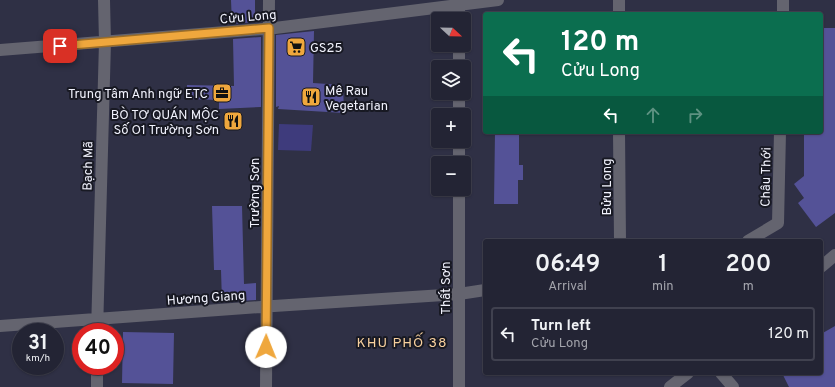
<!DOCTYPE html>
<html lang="en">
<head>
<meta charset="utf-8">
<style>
  body { margin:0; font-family:Overpass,sans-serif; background:#2b2c3c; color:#f1f3f6; height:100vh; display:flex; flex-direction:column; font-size:15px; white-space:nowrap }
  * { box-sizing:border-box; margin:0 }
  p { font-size:13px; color:#a3a4ac }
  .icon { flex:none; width:22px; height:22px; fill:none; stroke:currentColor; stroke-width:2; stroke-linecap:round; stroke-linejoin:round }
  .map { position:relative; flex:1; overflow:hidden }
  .panel { position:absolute; left:483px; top:239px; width:340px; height:136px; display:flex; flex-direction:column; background:#232434; border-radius:4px; box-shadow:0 1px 3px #0004,0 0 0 1px #40414f }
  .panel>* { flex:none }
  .hud { position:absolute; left:483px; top:12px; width:340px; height:122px; border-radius:4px; box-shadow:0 1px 3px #0004,0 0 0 1px #40414f; background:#0b6e4f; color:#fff; overflow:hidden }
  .needle { width:26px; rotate:112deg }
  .buttons { position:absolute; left:431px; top:12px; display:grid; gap:8px }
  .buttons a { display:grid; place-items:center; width:40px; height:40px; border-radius:4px; background:#232434; box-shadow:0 1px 3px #0004,0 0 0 1px #40414f; font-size:20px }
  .speed { position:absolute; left:12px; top:323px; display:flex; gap:8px; font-size:20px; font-weight:700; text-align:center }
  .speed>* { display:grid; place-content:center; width:52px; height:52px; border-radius:50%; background:#232434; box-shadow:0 1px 3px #0004,0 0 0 1px #40414f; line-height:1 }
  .speed small { font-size:10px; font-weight:400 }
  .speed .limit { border:6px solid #d22; background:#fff; color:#111 }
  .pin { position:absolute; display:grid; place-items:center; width:34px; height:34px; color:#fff; margin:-17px; border-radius:8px; box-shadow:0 2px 6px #0006 }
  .me { position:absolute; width:44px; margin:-22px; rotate:1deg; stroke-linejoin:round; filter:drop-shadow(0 0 3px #0008) }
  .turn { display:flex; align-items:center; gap:14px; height:84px; padding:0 12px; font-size:18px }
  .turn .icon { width:52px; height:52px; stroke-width:2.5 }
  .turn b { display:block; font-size:28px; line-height:34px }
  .lanes { display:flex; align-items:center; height:38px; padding:0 12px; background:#0003; justify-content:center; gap:20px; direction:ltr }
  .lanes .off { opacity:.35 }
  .eta { display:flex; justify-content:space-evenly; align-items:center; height:68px; text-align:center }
  .eta b { font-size:24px; font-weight:600; line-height:28px }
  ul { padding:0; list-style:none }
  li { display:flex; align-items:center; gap:12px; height:54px; margin:0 8px 6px; padding:0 4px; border:2px solid #40414f; border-radius:4px }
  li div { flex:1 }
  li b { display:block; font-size:15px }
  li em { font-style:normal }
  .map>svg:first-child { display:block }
</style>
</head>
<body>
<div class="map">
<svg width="835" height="387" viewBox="0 0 835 387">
  <rect width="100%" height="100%" fill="#2f3045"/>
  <path fill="#3e3b7c" d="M279 124 313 125 311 151 278 150Z"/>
  <path fill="#545297" d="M231 0H255V22L232 24Z
    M821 28H835V213L816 227 798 203 804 198 794 184 804 176V132H821Z
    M314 31 313 83 343 85 344 113 278 109 279 106 276 107V35Z
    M261 37V107L219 109V100L186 99 187 85 234 86 233 39Z
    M495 132H519V165H523V180H518V204H494Z
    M212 206H242L244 284 256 283V300L222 302 221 270H214Z
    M835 326V387H789L782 373H821V334Z
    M123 332 174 333 173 384 122 383Z"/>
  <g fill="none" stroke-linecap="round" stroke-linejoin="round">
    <path stroke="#64646f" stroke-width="12" d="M619 0V14
      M783 14V0
      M459 19V0
      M459 45V67
      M0 50 275 28 498 0
      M459 93V115
      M619 132 620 241
      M459 141V163
      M459 189V387
      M748 241 778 223 780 132
      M821 267 835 255
      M0 326 274 306 459 294 485 290
      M97 332 105 42 104 0
      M721 373 733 387
      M97 387V366
      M266 387 269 0
      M670 387 688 373"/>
  </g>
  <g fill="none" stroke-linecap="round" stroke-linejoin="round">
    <g stroke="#9b6d28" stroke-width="10">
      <path id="route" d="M60 46 269 28 266 347"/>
    </g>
    <use href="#route" stroke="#efa73d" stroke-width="7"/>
  </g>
  <defs>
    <g id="supermarket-square" transform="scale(1)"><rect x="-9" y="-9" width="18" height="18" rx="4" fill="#efa73d" stroke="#181923"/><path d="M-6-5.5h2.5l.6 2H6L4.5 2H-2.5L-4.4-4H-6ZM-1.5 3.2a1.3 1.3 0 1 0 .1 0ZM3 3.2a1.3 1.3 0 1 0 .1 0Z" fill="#111"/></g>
    <g id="office-square" transform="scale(1)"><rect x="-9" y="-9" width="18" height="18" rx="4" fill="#efa73d" stroke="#181923"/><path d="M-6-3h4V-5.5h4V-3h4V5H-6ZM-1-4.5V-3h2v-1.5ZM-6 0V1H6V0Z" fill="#111"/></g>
    <g id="restaurant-square" transform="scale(1)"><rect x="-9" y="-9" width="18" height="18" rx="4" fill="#efa73d" stroke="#181923"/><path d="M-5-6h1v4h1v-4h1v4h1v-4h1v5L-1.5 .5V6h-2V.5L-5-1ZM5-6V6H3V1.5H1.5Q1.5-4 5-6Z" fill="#111"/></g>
  </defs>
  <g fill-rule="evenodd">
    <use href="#supermarket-square" x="296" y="47"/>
    <use href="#office-square" x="222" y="93"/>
    <use href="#restaurant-square" x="311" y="97"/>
    <use href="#restaurant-square" x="233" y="121"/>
  </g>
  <g text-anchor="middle" stroke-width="4" stroke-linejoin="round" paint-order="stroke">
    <g font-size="13" fill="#f1f2fd" stroke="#181923">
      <text transform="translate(248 16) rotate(-5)" y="5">Cửu Long</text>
      <text transform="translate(87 166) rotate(-89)" y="5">Bạch Mã</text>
      <text transform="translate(765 177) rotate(-89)" y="5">Châu Thới</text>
      <text transform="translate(606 187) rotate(-90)" y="5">Bửu Long</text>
      <text transform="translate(254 193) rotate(-90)" y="5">Trường Sơn</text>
      <text transform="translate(445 288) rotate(-90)" y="5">Thất Sơn</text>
      <text transform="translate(206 297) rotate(-4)" y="5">Hương Giang</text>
    </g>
    <g font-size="13" fill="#f1f2fd" stroke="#181923" text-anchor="start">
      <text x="310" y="52">GS25</text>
      <text x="325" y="95">Mê Rau<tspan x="325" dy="15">Vegetarian</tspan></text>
      <text x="208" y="98" text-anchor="end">Trung Tâm Anh ngữ ETC</text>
      <text x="219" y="119" text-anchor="end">BÒ TƠ QUÁN MỘC<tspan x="219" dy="15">Số O1 Trường Sơn</tspan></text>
    </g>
    <g font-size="14" letter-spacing="1" fill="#f9d19e" stroke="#181923">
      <text x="402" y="347">KHU PHỐ 38</text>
    </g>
  </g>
</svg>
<div class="buttons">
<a><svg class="needle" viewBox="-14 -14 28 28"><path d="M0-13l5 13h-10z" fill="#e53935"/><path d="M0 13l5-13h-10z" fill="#a3a4ac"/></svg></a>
<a><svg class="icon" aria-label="layers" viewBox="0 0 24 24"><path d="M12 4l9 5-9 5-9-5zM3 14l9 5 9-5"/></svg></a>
<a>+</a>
<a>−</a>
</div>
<div class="speed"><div>31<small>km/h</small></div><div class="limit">40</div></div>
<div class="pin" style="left:60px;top:46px;background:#d93025"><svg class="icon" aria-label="arrive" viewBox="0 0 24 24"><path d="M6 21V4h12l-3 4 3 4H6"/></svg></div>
<svg class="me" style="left:266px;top:347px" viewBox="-20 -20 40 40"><circle r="19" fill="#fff"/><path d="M0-13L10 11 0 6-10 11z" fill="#efa73d"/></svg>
<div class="hud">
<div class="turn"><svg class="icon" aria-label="left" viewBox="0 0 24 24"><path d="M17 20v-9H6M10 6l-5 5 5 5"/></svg><div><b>120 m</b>Cửu Long</div></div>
<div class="lanes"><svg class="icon" aria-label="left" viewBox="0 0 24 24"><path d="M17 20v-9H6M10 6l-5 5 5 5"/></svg><svg class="icon off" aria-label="ahead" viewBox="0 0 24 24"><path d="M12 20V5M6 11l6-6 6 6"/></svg><svg class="icon off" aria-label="right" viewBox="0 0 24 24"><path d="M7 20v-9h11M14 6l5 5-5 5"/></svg></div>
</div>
<section class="panel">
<div class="eta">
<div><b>06:49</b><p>Arrival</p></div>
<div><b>1</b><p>min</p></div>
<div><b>200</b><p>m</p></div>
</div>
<ul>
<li><svg class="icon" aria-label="left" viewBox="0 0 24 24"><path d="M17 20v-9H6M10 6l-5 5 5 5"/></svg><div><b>Turn left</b><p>Cửu Long</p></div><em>120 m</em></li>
</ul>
</section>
</div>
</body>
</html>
